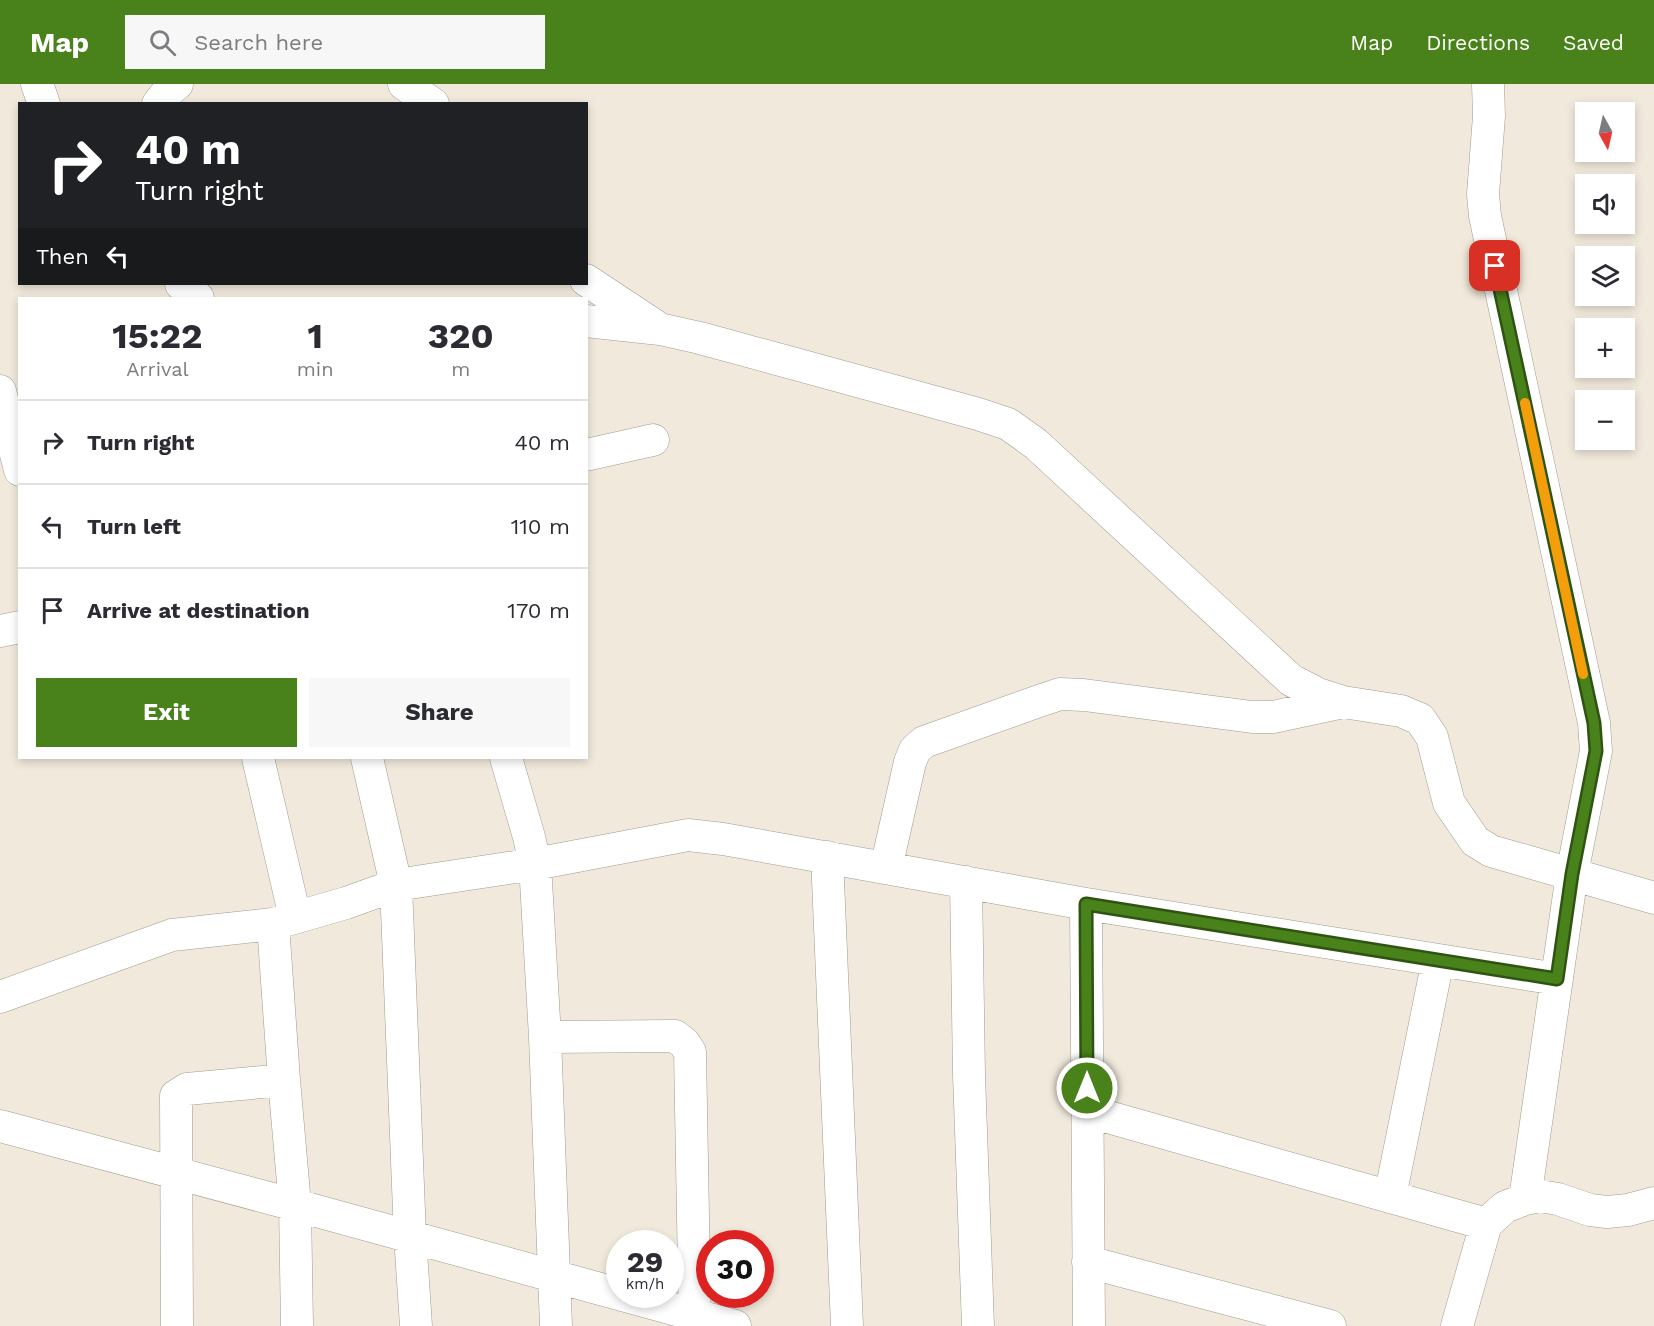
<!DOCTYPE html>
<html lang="en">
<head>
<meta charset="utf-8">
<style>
  body { margin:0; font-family:"Work Sans",sans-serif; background:#f7f7f7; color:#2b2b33; height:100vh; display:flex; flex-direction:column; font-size:22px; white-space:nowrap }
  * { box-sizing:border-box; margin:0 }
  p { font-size:20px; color:#7c7c81 }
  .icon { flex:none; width:33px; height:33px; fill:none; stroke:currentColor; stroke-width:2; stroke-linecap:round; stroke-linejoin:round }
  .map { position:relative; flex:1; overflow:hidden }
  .sheet { position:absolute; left:18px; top:213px; width:570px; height:462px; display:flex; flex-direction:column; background:#fff; border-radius:0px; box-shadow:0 3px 9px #0003 }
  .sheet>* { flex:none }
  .top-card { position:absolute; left:18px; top:18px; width:570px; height:183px; border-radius:0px; box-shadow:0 3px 9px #0003; background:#202124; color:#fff; overflow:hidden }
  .needle { width:39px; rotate:172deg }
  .tools { position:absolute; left:1575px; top:18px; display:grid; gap:12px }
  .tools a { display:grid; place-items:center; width:60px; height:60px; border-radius:0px; background:#fff; box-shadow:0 3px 9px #0003; font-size:30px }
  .speed { position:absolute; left:606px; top:1146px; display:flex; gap:12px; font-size:30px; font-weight:700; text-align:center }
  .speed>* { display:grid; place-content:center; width:78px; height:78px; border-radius:50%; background:#fff; box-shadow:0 3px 9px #0003; line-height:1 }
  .speed small { font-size:15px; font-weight:400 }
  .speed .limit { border:9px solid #d22; background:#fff; color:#111 }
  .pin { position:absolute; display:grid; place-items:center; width:51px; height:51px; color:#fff; margin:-26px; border-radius:12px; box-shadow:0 3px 9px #0006 }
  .me { position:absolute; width:66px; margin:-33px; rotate:0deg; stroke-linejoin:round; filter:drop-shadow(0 0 4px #0008) }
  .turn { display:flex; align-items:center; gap:21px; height:126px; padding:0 18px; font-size:27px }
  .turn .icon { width:78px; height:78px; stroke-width:2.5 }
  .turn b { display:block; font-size:42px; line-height:51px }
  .then { display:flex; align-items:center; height:57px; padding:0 18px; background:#0003; gap:12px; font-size:22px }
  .eta { display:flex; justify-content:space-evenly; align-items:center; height:102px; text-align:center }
  .eta b { font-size:36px; font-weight:700; line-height:42px }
  .button { display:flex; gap:12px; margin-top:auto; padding:12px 18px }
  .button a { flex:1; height:69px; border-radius:0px; background:#49811b; color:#fff; font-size:24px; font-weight:700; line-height:69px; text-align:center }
  .button a+a { background:#f7f7f7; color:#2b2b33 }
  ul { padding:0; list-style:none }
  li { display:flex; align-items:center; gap:18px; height:84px; padding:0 18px; border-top:2px solid #e1e1e2 }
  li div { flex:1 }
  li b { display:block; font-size:22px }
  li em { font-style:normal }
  header { display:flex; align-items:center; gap:36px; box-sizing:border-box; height:84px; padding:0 30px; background:#49811b; color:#fff }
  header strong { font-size:28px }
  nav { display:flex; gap:33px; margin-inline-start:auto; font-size:21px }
  .search { width:420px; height:54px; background:#f7f7f7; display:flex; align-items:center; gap:15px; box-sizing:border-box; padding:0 21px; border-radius:0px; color:#7c7c81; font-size:22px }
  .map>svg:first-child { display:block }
</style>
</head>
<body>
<header>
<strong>Map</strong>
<div class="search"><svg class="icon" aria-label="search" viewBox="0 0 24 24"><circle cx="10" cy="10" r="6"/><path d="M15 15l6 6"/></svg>Search here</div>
<nav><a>Map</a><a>Directions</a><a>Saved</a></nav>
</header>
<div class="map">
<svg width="1654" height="1242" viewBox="0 0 1654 1242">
  <rect width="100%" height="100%" fill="#f1eadc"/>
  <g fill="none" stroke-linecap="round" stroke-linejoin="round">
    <g stroke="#a19b8e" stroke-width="33">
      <path id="street" d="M37 0 44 20
        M404 0 433 20
        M1488 0 1489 32 1483 110 1485 132 1594 639 1596 667 1572 790 1525 1115
        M158 20 168 7 177 0
        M586 196 654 241
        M181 200 198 214
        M586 237 660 245 700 254 978 330 1008 340 1036 360 1291 596 1318 610 1343 618 1401 627 1420 635 1432 653 1449 719 1475 757 1491 767 1654 814
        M0 307 20 386
        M586 371 653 356
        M0 547 20 543
        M258 674 295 833
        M367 674 396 801 410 1152 416 1242
        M506 674 529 753 535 780 545 953 556 1242
        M827 773 847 1242
        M886 784 910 678 915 666 924 658 1039 617 1060 610 1084 611 1252 633H1273L1343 618
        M966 798 969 991 978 1242
        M1086 820 1089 1242
        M273 840 284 996 295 1121 297 1242
        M0 913 172 851 273 840 346 819 396 801 535 780 688 751 723 755 1086 820 1557 895
        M545 953 675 952 684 959 690 968 695 1242
        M1087 1027 1486 1140
        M0 1042 295 1121 735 1242
        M1390 1113 1438 876
        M1088 1178 1330 1242
        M177 1242 176 1012 187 1005 284 996
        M1457 1242 1486 1140 1505 1123 1525 1115 1540 1112 1558 1115 1590 1126 1607 1128 1628 1126 1654 1119"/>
    </g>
    <use href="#street" stroke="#fff" stroke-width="32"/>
  </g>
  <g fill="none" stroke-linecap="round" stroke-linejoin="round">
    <g stroke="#2f5412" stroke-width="15">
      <path id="route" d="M1087 1004 1086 820 1557 895 1572 790 1596 667 1594 639 1495 182"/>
    </g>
    <use href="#route" stroke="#49811b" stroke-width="10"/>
    <path stroke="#f59e0b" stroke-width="10" d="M1525 319 1583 590"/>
  </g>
</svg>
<div class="tools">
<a><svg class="needle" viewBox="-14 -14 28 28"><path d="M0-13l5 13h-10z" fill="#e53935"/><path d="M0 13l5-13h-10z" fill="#7c7c81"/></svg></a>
<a><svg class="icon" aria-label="sound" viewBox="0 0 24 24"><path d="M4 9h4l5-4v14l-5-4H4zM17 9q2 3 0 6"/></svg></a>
<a><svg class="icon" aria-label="layers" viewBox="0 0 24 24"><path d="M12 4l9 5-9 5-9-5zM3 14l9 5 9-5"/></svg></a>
<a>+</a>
<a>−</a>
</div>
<div class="speed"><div>29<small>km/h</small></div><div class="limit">30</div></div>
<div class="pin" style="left:1495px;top:182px;background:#d93025"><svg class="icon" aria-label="arrive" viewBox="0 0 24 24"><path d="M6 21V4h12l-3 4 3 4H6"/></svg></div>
<svg class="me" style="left:1087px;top:1004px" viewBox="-20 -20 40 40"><circle r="17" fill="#49811b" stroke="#fff" stroke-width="3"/><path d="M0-11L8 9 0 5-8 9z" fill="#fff"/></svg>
<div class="top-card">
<div class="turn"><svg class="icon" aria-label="right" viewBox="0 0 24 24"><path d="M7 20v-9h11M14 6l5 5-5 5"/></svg><div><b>40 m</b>Turn right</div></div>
<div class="then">Then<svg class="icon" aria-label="left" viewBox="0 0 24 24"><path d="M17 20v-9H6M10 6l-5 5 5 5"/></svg></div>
</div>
<section class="sheet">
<div class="eta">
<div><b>15:22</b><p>Arrival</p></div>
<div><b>1</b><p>min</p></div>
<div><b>320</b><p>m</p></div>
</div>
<ul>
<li><svg class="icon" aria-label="right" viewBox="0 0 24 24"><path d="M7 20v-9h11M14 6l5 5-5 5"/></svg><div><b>Turn right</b></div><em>40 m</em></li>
<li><svg class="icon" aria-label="left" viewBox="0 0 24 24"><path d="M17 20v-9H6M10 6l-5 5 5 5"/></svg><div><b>Turn left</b></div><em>110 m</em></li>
<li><svg class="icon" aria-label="arrive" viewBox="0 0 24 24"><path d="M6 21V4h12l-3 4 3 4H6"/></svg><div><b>Arrive at destination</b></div><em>170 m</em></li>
</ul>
<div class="button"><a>Exit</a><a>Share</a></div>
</section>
</div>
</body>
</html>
